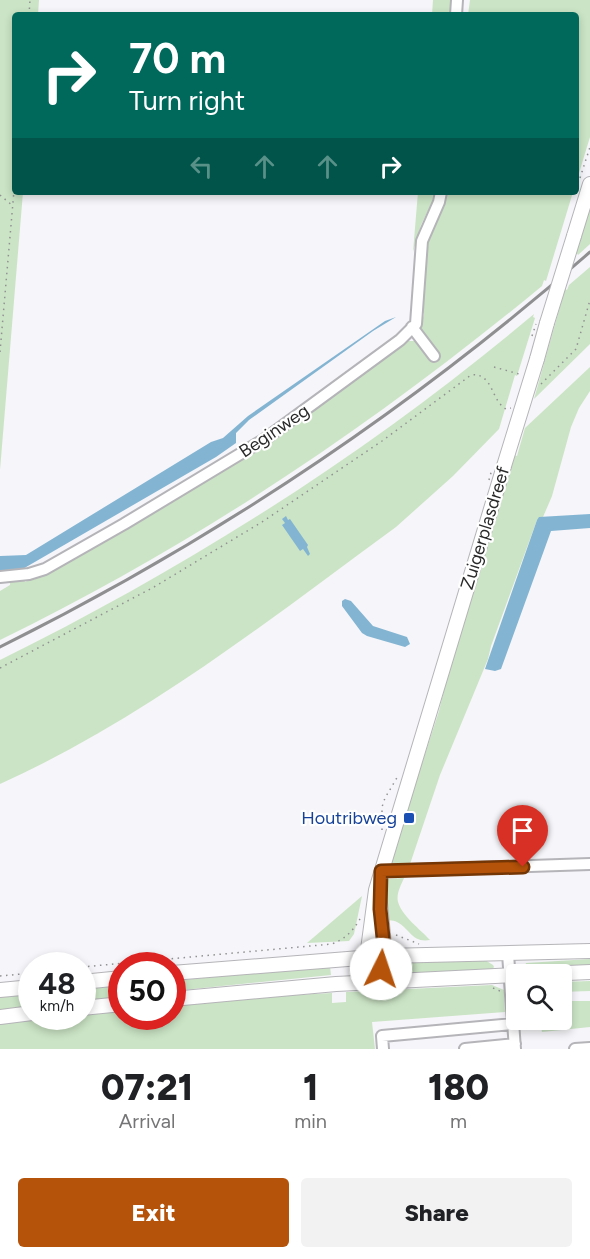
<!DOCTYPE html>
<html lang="en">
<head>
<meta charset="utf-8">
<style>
  body { margin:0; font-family:Figtree,sans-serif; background:#f2f2f2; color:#202124; height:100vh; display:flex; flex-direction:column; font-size:22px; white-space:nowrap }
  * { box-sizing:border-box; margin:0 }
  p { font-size:20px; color:#757577 }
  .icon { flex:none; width:33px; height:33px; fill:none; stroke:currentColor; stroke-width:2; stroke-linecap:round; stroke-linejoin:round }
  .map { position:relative; height:1049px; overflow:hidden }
  .details { display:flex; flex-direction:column; background:#fff; flex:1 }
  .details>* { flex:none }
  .hud { position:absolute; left:12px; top:12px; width:567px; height:183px; border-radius:6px; box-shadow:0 3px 9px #0003; background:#00695c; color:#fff; overflow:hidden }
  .tools { position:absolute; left:506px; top:964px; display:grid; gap:12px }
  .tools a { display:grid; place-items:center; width:66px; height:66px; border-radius:6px; background:#fff; box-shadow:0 3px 9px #0003; font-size:30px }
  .speed { position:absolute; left:18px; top:952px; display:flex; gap:12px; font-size:30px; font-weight:700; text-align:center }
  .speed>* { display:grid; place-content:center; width:78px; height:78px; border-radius:50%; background:#fff; box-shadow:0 3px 9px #0003; line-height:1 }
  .speed small { font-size:15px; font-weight:400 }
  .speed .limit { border:9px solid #d22; background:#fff; color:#111 }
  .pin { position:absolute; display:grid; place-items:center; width:51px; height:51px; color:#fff; margin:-62px -26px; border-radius:50% 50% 50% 0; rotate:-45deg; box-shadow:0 0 6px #0007 }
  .pin .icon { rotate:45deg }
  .me { position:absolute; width:66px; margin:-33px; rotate:4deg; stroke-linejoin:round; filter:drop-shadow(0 0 4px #0008) }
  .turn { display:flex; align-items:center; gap:21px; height:126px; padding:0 18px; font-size:27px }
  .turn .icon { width:78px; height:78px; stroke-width:2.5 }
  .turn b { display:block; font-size:42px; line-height:51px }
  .lanes { display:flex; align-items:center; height:57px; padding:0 18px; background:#0003; justify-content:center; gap:30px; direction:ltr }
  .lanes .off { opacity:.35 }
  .eta { display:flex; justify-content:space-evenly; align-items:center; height:102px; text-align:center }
  .eta b { font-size:36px; font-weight:800; line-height:42px }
  .action { display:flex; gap:12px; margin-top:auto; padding:12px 18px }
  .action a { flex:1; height:69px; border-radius:6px; background:#b45309; color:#fff; font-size:24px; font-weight:800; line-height:69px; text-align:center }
  .action a+a { background:#f2f2f2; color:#202124 }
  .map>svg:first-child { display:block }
</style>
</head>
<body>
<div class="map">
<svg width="590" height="1049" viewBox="0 0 590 1049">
  <rect width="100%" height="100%" fill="#f6f5f9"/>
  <path fill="#cbe4c5" d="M0 0H39L38 15H15V192H23L0 470Z
    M433 0H454L453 15H432Z
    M470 0H590V137L576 183V15H468Z
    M418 192H437L421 225 413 252Z
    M448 192H573L546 281 544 280 542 286C372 426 198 543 0 640V591L10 585V579L23 577 25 582 32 579 124 529 406 341H418C422 332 421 323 424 314L420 308 430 233Z
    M590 198V244L578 255 576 252Z
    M590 267V344L534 399 565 289 567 290 569 285Z
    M534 314 533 317 535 318 517 376 515 375 499 429 453 476 396 527C269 620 144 719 0 784V660C191 566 371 451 534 314Z
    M590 367V391L579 408 571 427 552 496 543 517 537 520 491 646 488 659 440 775 409 867 388 868 439 711 452 657 514 455 517 456 525 428Z
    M404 878C401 885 396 894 398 902 402 916 420 929 430 940 412 943 410 929 397 922 393 920 386 920 382 919L381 915 385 879Z
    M362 896 354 934 349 941 307 943Z
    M590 959V968L527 970 525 967 526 963Z
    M485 960 493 965 494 967 491 971 403 973H395L391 970 393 963 400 962Z
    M330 966 331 975 173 991 172 981Z
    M590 981V991L561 992V982Z
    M492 985 504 990 505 1012 372 1022 375 1049H0V1023L58 1017H82L83 1015 121 1011 122 1017H172L173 1006 256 997 332 993V1003L346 1002V992Z
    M121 986V997L83 1002V989Z
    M31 994V1007L0 1010V996Z
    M561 1001H590V1027L542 1032 540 1020H561Z"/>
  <path fill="#83b5d3" d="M396 317 373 331 249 420 236 433V443L216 457 21 570 0 571V556L26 555 211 442 223 438 248 416 385 321Z
    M590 514V528L551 531 501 669 495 671 485 669 537 520 539 517Z
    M286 516 288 520 290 519 308 545 307 547 310 554 308 556 303 549 300 551 282 525 285 523 282 519Z
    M345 599 351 601 373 626 407 637 410 644 405 647 367 636 362 633 342 606V601Z"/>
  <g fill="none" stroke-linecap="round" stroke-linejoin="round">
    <g stroke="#b5b4b8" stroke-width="14">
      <path id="minor" d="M456 15 457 0
        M412 327 434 356
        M0 577 29 574 45 569 124 524 265 439 400 340 416 324 422 241 439 202 441 192
        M381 871 590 864
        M508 954 515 1049
        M383 1049 382 1036 512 1024
        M465 1049 515 1044
        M575 1049 590 1048"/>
    </g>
    <g stroke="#b5b4b8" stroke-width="16">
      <path id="major" d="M574 236 590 184
        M537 359 547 323
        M172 973 385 956 590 951
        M522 975 590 972
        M377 981 367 957 376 890 504 466
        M377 981 385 956 380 903
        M82 982 122 978
        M0 990 32 987
        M172 999 336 984 516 975
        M82 1008 122 1004
        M0 1017 32 1013"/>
    </g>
    <path stroke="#919193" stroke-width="1.5" stroke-dasharray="1.5 4.5" stroke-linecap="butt" d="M29 15 30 0
      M580 178 590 147
      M0 195 13 206
      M0 352 15 179
      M494 367 519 374
      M541 384 576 349 590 300
      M0 668 154 587 262 522 382 441 471 375C493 372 491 401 506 409L511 408
      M382 830V807L385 798 398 776
      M396 935 419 944
      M82 967 332 944C345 939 353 931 360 919
      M0 976 32 973
      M493 988 500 991V994"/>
    <use href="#minor" stroke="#fff" stroke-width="10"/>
    <use href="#major" stroke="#fff" stroke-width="14"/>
    <path stroke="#8f8e91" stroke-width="3" d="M0 647C213 541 411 409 590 252"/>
    <g stroke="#b5b4b8" stroke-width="16" stroke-linecap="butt">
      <path id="major-bridge" d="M547 323 574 236
        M504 466 537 359"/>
    </g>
    <path stroke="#919193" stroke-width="1.5" stroke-dasharray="1.5 4.5" stroke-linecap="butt" d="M532 336 536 324
      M489 480 492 469"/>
    <use href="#major-bridge" stroke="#fff" stroke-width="14"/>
  </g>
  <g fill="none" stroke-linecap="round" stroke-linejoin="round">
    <g stroke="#753606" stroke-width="15">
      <path id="route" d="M381 969 385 956 380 909 381 871 523 867"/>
    </g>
    <use href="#route" stroke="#b45309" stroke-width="10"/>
  </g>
  <rect fill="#1a4fb4" stroke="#fff" stroke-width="2" x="403" y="812" width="12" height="12" rx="3"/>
  <g text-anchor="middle" stroke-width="4.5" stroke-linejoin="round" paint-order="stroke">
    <g font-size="18" fill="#2a2a2b" stroke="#fff">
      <text transform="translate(274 431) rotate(-34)" y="6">Beginweg</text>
      <text transform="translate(485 528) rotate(-73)" y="6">Zuigerplasdreef</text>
    </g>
    <g font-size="18" fill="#164399" stroke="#fff" text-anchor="end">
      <text x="397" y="824">Houtribweg</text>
    </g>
  </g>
</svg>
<div class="tools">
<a><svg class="icon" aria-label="search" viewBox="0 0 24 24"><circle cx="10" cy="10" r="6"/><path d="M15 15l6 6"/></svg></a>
</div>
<div class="speed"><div>48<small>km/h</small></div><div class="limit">50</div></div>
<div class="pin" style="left:523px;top:867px;background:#d93025"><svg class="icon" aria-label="arrive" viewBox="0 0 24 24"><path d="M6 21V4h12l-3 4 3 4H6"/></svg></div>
<svg class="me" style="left:381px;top:969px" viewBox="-20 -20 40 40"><circle r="19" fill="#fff"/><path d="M0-13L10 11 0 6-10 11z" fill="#b45309"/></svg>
<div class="hud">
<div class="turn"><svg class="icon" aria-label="right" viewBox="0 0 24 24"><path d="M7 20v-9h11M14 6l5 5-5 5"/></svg><div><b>70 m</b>Turn right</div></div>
<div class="lanes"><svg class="icon off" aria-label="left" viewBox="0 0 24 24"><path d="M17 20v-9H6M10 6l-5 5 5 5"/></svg><svg class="icon off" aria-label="ahead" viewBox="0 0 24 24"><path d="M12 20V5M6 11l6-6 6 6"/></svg><svg class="icon off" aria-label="ahead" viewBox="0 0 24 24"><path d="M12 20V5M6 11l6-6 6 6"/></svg><svg class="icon" aria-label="right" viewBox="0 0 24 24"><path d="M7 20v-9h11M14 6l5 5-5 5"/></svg></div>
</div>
</div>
<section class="details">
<div class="eta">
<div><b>07:21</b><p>Arrival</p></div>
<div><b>1</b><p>min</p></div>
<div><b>180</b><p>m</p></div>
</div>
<div class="action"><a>Exit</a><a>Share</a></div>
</section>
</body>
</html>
